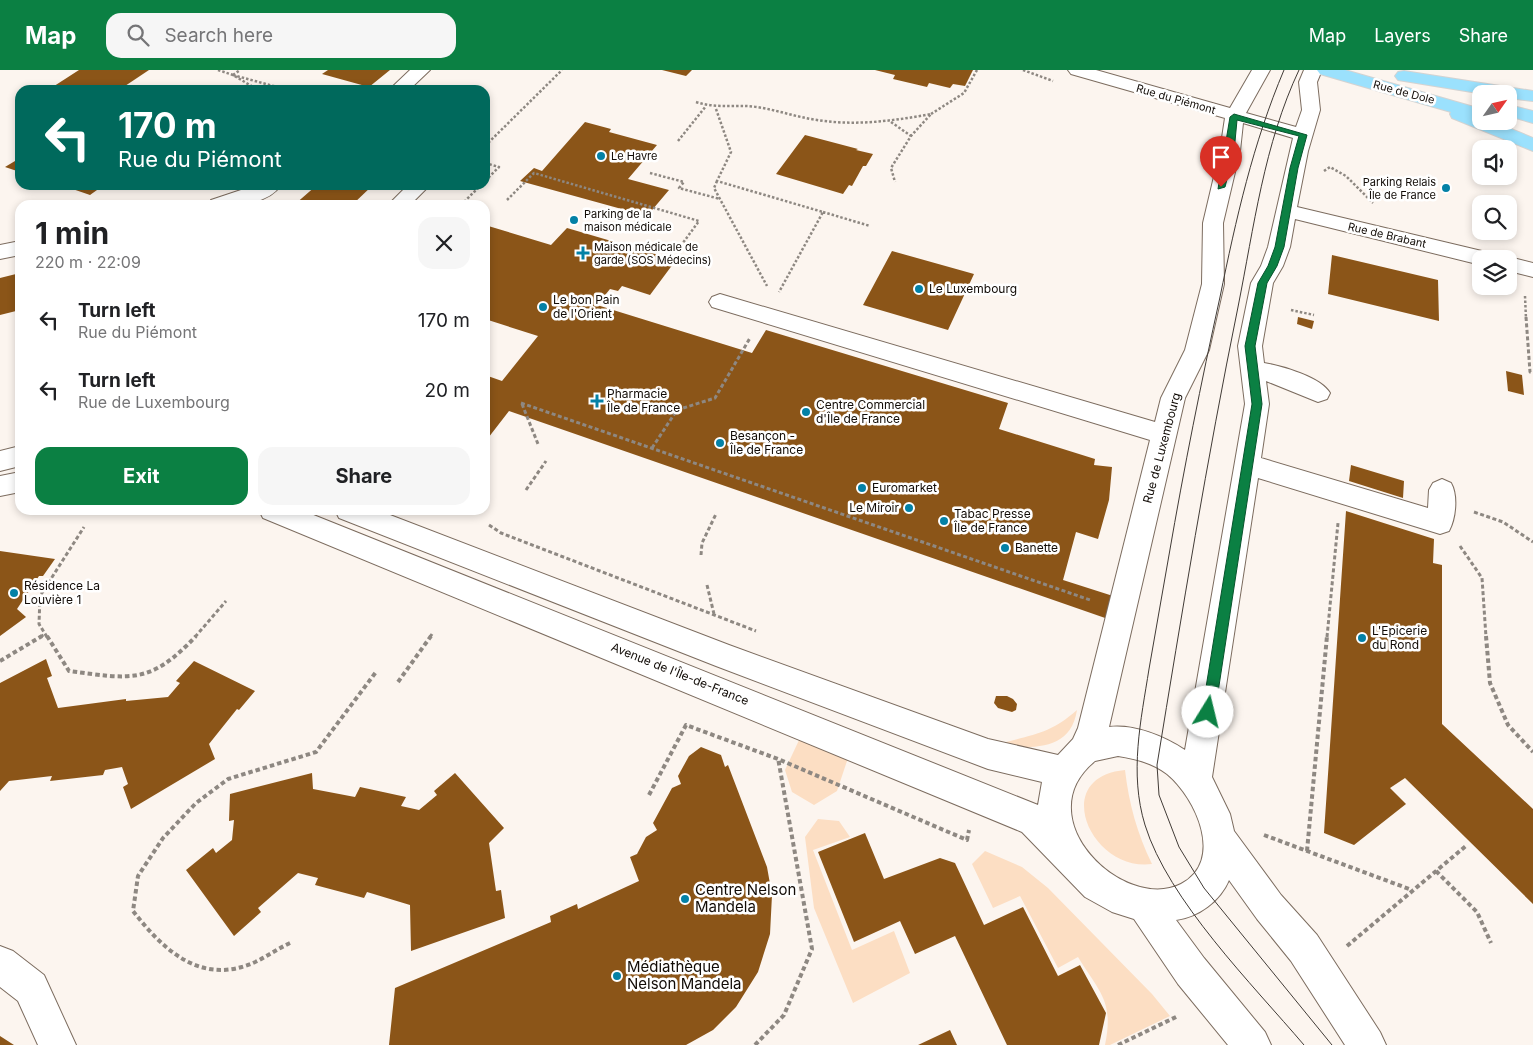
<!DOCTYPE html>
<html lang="en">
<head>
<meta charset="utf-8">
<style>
  body { margin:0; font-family:Inter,sans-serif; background:#f6f6f6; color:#202124; height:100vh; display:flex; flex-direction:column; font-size:19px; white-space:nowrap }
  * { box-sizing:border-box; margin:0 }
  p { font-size:16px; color:#757577 }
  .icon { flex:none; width:28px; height:28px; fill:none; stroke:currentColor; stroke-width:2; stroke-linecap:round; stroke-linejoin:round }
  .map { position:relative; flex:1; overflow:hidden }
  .side { position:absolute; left:15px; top:130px; width:475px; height:315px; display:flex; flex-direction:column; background:#fff; border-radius:15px; box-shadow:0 2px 8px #0003 }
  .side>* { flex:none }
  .guide { position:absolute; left:15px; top:15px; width:475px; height:105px; border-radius:15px; box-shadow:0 2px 8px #0003; background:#00695c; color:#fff; overflow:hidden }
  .needle { width:32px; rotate:56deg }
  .fabs { position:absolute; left:1472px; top:15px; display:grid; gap:10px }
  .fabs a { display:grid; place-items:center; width:45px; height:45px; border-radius:10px; background:#fff; box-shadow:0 2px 8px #0003; font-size:25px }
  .pin { position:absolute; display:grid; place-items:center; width:42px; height:42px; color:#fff; margin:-51px -21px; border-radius:50% 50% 50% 0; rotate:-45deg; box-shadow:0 0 5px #0007 }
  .pin .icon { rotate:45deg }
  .me { position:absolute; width:55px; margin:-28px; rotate:9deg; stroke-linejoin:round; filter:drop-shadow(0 0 4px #0008) }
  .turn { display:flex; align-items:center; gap:18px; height:105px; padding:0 20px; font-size:22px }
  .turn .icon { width:65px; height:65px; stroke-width:2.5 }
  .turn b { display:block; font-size:35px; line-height:42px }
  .round { display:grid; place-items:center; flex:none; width:52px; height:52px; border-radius:15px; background:#f6f6f6 }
  .headline { display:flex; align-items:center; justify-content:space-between; height:85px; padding:0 20px }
  h1 { font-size:30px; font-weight:700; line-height:38px }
  .primary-button { display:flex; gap:10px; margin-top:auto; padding:10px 20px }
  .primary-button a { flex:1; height:58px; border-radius:15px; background:#0b8043; color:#fff; font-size:20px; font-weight:700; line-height:58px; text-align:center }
  .primary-button a+a { background:#f6f6f6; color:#202124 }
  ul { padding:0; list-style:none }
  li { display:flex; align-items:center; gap:15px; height:70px; padding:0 20px }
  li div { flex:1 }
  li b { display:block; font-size:19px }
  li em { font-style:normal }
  header { display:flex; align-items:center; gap:30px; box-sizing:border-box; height:70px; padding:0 25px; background:#0b8043; color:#fff }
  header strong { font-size:24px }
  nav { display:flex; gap:28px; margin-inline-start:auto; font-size:18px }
  .search { width:350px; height:45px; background:#f6f6f6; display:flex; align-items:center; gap:12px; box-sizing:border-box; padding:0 18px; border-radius:15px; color:#757577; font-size:19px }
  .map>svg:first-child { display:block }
</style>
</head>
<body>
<header>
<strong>Map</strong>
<div class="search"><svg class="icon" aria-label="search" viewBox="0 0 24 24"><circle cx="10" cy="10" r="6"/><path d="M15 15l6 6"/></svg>Search here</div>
<nav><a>Map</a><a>Layers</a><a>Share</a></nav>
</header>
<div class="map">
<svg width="1533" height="975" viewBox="0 0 1533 975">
  <rect width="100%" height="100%" fill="#fcf5ef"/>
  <path fill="#fcdec3" d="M1077 640C1071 679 1037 678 1005 677L1006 672C1037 664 1052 662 1077 640Z
    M800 668 848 688 837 721 814 735 792 722 785 700Z
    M1125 700C1129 734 1137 763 1152 794 1091 802 1049 707 1125 700Z
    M818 749 839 751 850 767 813 780 852 880 894 861 910 903 853 933 814 838 805 767Z
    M985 781 1022 797 1048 818 1152 924 1170 946 1110 975H1105C1114 931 1100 923 1078 887L1058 898 1020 826 993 838 972 794Z"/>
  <path fill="#8b5518" d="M79 0H149L119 20H48Z
    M328 0H390L369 17 322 4Z
    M662 0H692L686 6Z
    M875 0H973L965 16 953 14 950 18 929 13 927 17 893 9 895 5Z
    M585 52 611 59 609 62 657 75 628 109 669 120 647 146 520 111 534 98 542 101Z
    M805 65 858 79 856 80 873 84 866 96H863L852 116 849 115 843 124 776 104Z
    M20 88V102L5 97Z
    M61 115H104L90 125Z
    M317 115H373L352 135H294Z
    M485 155 551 175 567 158 676 190 650 225 622 216 618 221 610 219 597 235 752 283 766 260 1008 333 999 359 1095 389 1094 395 1112 397 1109 430 1098 469 1076 462 1063 510 1113 526 1108 549 509 341 485 372V305L502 311 538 266 485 249Z
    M892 181 974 204 948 260 863 235Z
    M1332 185 1438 210 1439 251 1328 224Z
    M20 203V240L0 245V208Z
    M1298 247 1314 251 1312 259 1297 254Z
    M1506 301 1522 305 1524 325 1508 321Z
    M1351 395 1404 411 1403 428 1349 411Z
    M1346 441 1434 469 1433 493 1442 495V654L1533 739V834L1405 708 1390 718 1406 734 1354 775 1324 763Z
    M0 481 55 489 43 506H39L17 539 26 547 0 566Z
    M46 589 52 606 47 608 58 638 126 629V631L168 627 180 613 176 611 194 591 255 621 239 640 237 639 209 674 215 689 131 739 123 717 128 714 122 697 105 700 103 705 50 711 52 706 9 711 0 721V613Z
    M996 626H1007L1013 629 1017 634 1016 640 1012 642 998 638 994 633Z
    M701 677 721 685 725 697 728 695 767 797 772 825 770 864 758 902 736 937 713 960 686 975H389L395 918 551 852 550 846 577 834 578 839 639 811 630 787 637 784 646 767 657 760 653 753 672 718 681 714 678 706 689 686Z
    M312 703 313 719 355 727 360 717 406 727 401 736 419 740 437 725 434 721 455 703 504 758 489 773 496 821 501 820 505 848 411 881 410 835 367 822 364 828 315 815 318 808 298 803 258 838 261 842 234 866 186 800 213 778 216 783 232 770 234 750 229 751 230 724Z
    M865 763 884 809 940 788 955 793 984 855 1023 837 1058 906 1080 895 1106 943 1099 975H1007L955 866 915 884 900 851 854 872 818 782Z
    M950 960 957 975H918Z
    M0 966 14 975H0Z"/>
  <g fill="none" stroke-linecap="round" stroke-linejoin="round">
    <g stroke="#7c6c5f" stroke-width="2">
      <path id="minor" d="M410 0H430L409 20H389Z
        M1068 0H1096L1230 38 1252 0H1270L1246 43 1296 57 1302 40 1299 12 1304 0H1322L1317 12 1320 40 1308 81 1297 137 1486 182 1494 184 1497 189H1481V195L1295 149 1290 177 1283 196 1273 213 1262 276 1264 293C1282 296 1321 307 1330 323L1327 329 1318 332 1266 311 1269 334 1261 388 1428 438 1429 420 1433 413 1442 409 1451 413C1458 425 1456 448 1449 461L1440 464 1258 408 1212 707 1230 744 1234 761 1281 825 1317 865 1380 962 1386 975H1345L1291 891 1257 849 1229 810C1220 831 1199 847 1176 850L1204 888 1265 962 1271 975H1228L1178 914 1134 849 1112 842 1085 827 1022 762 263 448 259 440H301L1038 735 1042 712 988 699 716 596 339 448 335 440H377L729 575 988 669 1058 685 1073 669 1078 658 1150 370 712 237 709 232 712 227 720 224 1155 352 1161 328 1185 280 1202 214 1203 153 1220 81 1225 48 1071 4ZM1243 53 1293 68 1268 177 1261 196 1251 213 1238 276 1245 334 1185 680C1164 666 1134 654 1109 657L1185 328 1209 280 1224 214 1223 153 1240 81ZM1118 686C1136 689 1153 693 1167 704 1196 728 1225 791 1181 814 1124 843 1025 748 1095 691Z
        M256 115H281C266 137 231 135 208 135L211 130Z
        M408 115H430L410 135H388Z
        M20 171V185L0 189V175Z
        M1509 187 1533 193V207L1509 201V189H1502Z
        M20 376V396L0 401V381Z
        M20 402V422L0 426V406Z
        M0 876 13 881 44 905 76 975H38L18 931 0 917Z"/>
    </g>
    <g stroke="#d4d3d2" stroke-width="2">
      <path id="major" d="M1317 0H1345L1481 39V51H1492L1533 68V81L1452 48 1450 44 1451 42 1320 4Z
        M1404 1 1533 21V31L1509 28V24H1484L1398 10 1395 6 1398 2Z
        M1509 35 1533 41V53L1509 46Z"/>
    </g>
    <path stroke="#8e8882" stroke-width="2.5" stroke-dasharray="2.5 2" stroke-linecap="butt" d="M218 0 233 5 258 20
      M1023 0 1053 11
      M233 5 288 20
      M233 5 240 0
      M696 32C717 39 736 34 757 37 777 40 796 47 817 50 855 56 893 51 931 44L911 66 891 98 895 112
      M716 39 731 82 717 111 823 142 779 222
      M931 44 964 23 977 0
      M891 52 911 66
      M678 71 706 36
      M485 76 562 0
      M485 93 499 97 485 111
      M1324 101 1330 97 1346 106 1373 133
      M650 103 684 112 679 118 720 129
      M717 111 714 118 767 216
      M507 130 534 103 699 151 677 181
      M461 135 481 115
      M823 142 870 156
      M1525 226 1526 249
      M1291 240 1314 245"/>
    <path stroke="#8e8882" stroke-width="3" stroke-dasharray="4 2.5" stroke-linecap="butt" d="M1526 247 1530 302 1533 303
      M521 333 1090 530
      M522 334 538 374
      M652 378 677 340 715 328 750 268
      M526 420 546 391
      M456 440 459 441
      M1474 442 1503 452 1533 472
      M489 455 501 463 756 561
      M1460 476 1482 508 1486 567
      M701 485 702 473 716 444
      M707 515 714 544
      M40 567 45 564
      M47 567 39 554 40 526 84 457
      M195 567 226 531
      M430 567 432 564
      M1327 567 1338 453"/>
    <path stroke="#8e8882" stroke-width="4" stroke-dasharray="4.5 3" stroke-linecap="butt" d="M47 566 69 601C131 609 150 615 196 566
      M1486 566 1490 613 1508 655 1533 682
      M0 591 42 566
      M398 612 431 566
      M649 725 686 655 778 689 967 770 969 760
      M1264 765 1412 820
      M1307 781 1327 566
      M1436 801 1477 842 1491 873
      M290 873C275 880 261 891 245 896 196 912 161 877 133 841L138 806 163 768 196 733 228 709 316 682 376 602
      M1347 876 1467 775
      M755 975 784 945 812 879 778 688
      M1118 975 1178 946"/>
    <use href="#minor" fill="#fff" fill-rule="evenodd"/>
    <use href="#major" fill="#9be1fd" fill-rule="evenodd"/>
    <path stroke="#413b36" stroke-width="1" d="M1284 0C1253 73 1236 149 1220 227 1201 313 1184 398 1169 485 1162 523 1156 561 1149 599 1141 650 1129 703 1145 755 1168 830 1253 915 1304 975
      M1299 0C1264 74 1254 157 1238 237 1207 389 1182 542 1157 695L1159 725 1179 777 1204 818 1332 975"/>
  </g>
  <path fill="#0b8043" stroke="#07532c" d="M1234 44 1307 65 1298 98 1284 177 1277 196 1267 213 1255 276 1262 334 1215 642 1213 646 1208 648 1204 646 1202 642 1252 334 1245 276 1258 213 1268 196 1275 177 1290 98 1299 66 1237 50 1234 82 1225 117 1218 119 1230 47Z"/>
  <g fill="#0381a6" stroke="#fff" stroke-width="2">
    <circle cx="601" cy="86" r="5"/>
    <circle cx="1446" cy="118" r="5"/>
    <circle cx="574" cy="150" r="5"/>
    <path d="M580.5 175.5h5v5h5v5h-5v5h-5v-5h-5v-5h5z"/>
    <circle cx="919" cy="219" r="5"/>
    <circle cx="543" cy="237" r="5"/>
    <path d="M594.5 323.5h5v5h5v5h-5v5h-5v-5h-5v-5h5z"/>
    <circle cx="806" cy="342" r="5"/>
    <circle cx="720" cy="373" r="5"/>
    <circle cx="862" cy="418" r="5"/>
    <circle cx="909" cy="438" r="5"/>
    <circle cx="944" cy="451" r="5"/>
    <circle cx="1005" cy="478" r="5"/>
    <circle cx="14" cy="523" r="5"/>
    <circle cx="1362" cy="568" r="5"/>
    <circle cx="685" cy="829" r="5"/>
    <circle cx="617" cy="906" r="5"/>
  </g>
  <g text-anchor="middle" stroke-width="5" stroke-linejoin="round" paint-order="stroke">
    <g font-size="11" fill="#110b06" stroke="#fff">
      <text transform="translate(1404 22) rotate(15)" y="4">Rue de Dole</text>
      <text transform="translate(1176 29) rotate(16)" y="4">Rue du Piémont</text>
      <text transform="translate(1387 165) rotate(13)" y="4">Rue de Brabant</text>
    </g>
    <g font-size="11" fill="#110b06" stroke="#fff" text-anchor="start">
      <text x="611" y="90">Le Havre</text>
      <text x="1436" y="116" text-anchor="end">Parking Relais<tspan x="1436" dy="13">Île de France</tspan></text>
      <text x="584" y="148">Parking de la<tspan x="584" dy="13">maison médicale</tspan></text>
      <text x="594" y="181">Maison médicale de<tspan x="594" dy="13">garde (SOS Médecins)</tspan></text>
    </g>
    <g font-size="12" fill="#110b06" stroke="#fff" text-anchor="start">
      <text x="929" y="223">Le Luxembourg</text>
      <text x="553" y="234">Le bon Pain<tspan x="553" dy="14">de l'Orient</tspan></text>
      <text x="607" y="328">Pharmacie<tspan x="607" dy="14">Île de France</tspan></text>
      <text x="816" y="339">Centre Commercial<tspan x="816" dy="14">d'Île de France</tspan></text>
      <text x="730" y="370">Besançon -<tspan x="730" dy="14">Île de France</tspan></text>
      <text x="872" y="422">Euromarket</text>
      <text x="899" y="442" text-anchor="end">Le Miroir</text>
      <text x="954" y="448">Tabac Presse<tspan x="954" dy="14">Île de France</tspan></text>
      <text x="1015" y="482">Banette</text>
      <text x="24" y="520">Résidence La<tspan x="24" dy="14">Louvière 1</tspan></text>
      <text x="1372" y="565">L'Epicerie<tspan x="1372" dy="14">du Rond</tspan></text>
    </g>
    <g font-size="12" fill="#110b06" stroke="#fff">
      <text transform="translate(1162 378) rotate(-75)" y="4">Rue de Luxembourg</text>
      <text transform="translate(680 604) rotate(22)" y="4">Avenue de l'Île-de-France</text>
    </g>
    <g font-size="15" fill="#110b06" stroke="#fff" text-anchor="start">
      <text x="695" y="825">Centre Nelson<tspan x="695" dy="17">Mandela</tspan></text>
      <text x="627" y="902">Médiathèque<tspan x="627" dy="17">Nelson Mandela</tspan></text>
    </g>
  </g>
</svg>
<div class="fabs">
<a><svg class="needle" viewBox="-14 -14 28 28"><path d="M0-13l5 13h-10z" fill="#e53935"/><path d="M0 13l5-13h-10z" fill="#757577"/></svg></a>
<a><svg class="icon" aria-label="sound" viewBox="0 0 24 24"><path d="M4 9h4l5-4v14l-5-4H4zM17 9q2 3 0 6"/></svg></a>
<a><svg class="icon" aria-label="search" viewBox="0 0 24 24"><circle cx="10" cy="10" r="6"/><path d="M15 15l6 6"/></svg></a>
<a><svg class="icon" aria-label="layers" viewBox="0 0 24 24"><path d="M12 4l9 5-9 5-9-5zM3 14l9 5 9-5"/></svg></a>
</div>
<div class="pin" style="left:1221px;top:117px;background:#d93025"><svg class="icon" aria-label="arrive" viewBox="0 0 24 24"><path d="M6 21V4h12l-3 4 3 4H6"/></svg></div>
<svg class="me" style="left:1208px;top:642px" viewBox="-20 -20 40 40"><circle r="19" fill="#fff"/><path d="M0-13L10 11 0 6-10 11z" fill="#0b8043"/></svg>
<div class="guide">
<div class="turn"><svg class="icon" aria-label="left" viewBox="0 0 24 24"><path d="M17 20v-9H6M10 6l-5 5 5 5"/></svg><div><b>170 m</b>Rue du Piémont</div></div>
</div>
<section class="side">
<div class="headline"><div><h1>1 min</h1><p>220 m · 22:09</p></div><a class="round"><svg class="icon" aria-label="close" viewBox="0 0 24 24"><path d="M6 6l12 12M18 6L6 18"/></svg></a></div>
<ul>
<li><svg class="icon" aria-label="left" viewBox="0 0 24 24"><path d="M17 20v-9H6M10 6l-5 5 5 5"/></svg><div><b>Turn left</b><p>Rue du Piémont</p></div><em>170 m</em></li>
<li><svg class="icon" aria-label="left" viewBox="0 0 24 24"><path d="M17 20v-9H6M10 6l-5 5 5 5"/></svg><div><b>Turn left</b><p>Rue de Luxembourg</p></div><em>20 m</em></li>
</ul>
<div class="primary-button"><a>Exit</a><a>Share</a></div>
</section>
</div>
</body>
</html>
